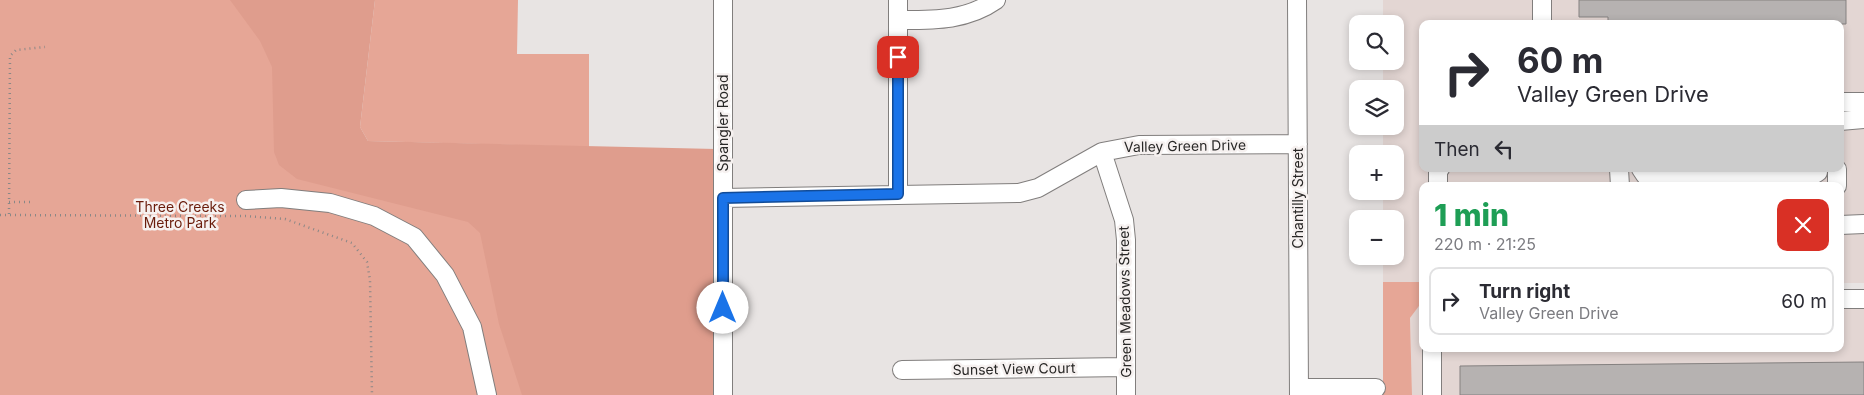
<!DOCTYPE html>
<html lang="en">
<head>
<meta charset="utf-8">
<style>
  body { margin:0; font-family:Inter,sans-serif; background:#f7f7f7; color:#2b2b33; height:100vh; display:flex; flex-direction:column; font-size:19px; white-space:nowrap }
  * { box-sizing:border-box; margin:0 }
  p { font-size:16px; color:#7c7c81 }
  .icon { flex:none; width:28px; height:28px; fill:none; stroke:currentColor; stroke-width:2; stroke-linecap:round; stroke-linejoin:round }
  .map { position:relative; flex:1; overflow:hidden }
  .sheet { position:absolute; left:1419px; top:182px; width:425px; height:170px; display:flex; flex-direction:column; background:#fff; border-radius:10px; box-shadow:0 2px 8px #0003 }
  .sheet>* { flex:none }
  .top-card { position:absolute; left:1419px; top:20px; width:425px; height:152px; border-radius:10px; box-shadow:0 2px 8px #0003; background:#fff; color:#2b2b33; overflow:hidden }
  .controls { position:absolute; left:1349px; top:15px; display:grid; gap:10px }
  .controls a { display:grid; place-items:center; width:55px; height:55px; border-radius:10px; background:#fff; box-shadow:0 2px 8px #0003; font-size:25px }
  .pin { position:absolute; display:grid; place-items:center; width:42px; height:42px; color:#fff; margin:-21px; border-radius:10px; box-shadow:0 2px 8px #0006 }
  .me { position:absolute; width:55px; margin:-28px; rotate:0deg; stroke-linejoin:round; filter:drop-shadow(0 0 4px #0008) }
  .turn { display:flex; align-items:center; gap:18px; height:105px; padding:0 15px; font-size:22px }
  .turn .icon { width:65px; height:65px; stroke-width:2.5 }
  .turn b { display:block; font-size:35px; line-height:42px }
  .then { display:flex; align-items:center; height:48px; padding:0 15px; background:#0003; gap:10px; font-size:19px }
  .round { display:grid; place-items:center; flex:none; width:52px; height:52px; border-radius:10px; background:#f7f7f7 }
  .overview { display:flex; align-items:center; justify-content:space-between; height:85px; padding:0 15px }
  h1 { font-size:30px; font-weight:800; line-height:38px; color:#1e9e55 }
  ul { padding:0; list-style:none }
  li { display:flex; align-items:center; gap:15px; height:68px; margin:0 10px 8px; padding:0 5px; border:2px solid #e1e1e2; border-radius:10px }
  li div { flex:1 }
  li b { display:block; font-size:19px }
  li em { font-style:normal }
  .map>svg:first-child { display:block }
</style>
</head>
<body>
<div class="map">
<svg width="1864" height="395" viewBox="0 0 1864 395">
  <rect width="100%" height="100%" fill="#e8e4e3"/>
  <path fill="#e3d6d3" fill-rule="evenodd" d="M1383 0H1864V283H1840V186H1422V282H1383V256H1395V219H1383V191H1395V154H1383V126H1395V89H1383V61H1395V24H1383ZM1422 24H1840V169H1422Z
    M1840 292H1864V395H1412L1410 318 1422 302V349H1840Z"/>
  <path fill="#e6a696" d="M0 0H343L347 149 688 171 692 395H0Z
    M375 0H518L517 54H589V147L368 141 360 127Z
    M1383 282H1422V302L1410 318 1412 395H1383Z"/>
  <path fill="#df9d8d" d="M230 0H375L360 127 368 141 716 149V395H522L499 324 480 233 468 222 297 179 279 165 274 152 272 67 260 41Z"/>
  <path fill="#b6b2b1" stroke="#858180" d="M1579 0H1846V24H1608V17H1579Z
    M1864 362V395H1460V366Z"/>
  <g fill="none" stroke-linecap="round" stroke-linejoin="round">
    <g stroke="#817e7d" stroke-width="20">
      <path id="minor" d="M898 0V194
        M1297 0 1299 395
        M1542 0V24
        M898 20C934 20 966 21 996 0
        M1840 102H1864
        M1840 121 1864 119
        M1102 152 1124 220 1126 240V395
        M1619 169 1620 186
        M1641 169 1645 175 1815 174 1818 172V169
        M1438 186V171L1440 169
        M1837 186V169
        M723 198 1019 193 1038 188 1102 152 1139 145 1298 144
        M246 200 281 198 330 203 374 216 414 237 445 275 472 327 487 395
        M1840 225 1864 224
        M1840 299H1864
        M1432 349V395
        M902 370 1126 367
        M1299 388H1376
        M723 395V0"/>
    </g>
    <path stroke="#8a8786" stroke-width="2.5" stroke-dasharray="1 4" stroke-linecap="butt" d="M9 202H30
      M9 214 10 56 16 50 45 47
      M0 215 245 216 285 219 352 243 367 262 370 280 372 395"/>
    <use href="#minor" stroke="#fff" stroke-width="18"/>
  </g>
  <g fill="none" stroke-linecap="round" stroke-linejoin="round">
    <g stroke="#114b97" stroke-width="12">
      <path id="route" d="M723 308V198L898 194V57"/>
    </g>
    <use href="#route" stroke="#1a73e8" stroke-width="9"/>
  </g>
  <g text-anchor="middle" stroke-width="5" stroke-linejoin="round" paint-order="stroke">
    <g font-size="14" fill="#282726" stroke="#f6f1f0">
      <text transform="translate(723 123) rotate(-90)" y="5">Spangler Road</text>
      <text transform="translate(1185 146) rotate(-1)" y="5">Valley Green Drive</text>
      <text transform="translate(1298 198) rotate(-90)" y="5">Chantilly Street</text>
      <text transform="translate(1125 302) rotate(-91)" y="5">Green Meadows Street</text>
      <text transform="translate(1014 369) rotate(-1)" y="5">Sunset View Court</text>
    </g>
    <g font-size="14" fill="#6a1c0b" stroke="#f6f1f0">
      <text x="180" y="212">Three Creeks<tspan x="180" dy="16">Metro Park</tspan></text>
    </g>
  </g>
</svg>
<div class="controls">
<a><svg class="icon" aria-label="search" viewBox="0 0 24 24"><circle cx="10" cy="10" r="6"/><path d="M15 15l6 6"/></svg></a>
<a><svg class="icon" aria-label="layers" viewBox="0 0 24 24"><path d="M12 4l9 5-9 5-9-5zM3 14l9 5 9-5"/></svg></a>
<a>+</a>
<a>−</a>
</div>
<div class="pin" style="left:898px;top:57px;background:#d93025"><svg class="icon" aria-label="arrive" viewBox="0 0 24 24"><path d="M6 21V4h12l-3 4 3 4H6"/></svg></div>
<svg class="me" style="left:723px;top:308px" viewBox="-20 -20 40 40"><circle r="19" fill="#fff"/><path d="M0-13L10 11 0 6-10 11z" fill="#1a73e8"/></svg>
<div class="top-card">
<div class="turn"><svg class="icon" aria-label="right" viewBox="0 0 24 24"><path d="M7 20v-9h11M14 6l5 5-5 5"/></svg><div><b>60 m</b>Valley Green Drive</div></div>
<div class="then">Then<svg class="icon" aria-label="left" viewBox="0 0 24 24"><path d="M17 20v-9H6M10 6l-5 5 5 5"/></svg></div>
</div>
<section class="sheet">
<div class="overview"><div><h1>1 min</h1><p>220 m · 21:25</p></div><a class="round" style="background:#d93025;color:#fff"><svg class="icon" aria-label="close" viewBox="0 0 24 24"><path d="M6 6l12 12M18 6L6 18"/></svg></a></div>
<ul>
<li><svg class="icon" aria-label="right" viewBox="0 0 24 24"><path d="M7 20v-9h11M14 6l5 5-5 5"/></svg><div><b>Turn right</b><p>Valley Green Drive</p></div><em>60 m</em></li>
</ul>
</section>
</div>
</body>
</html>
